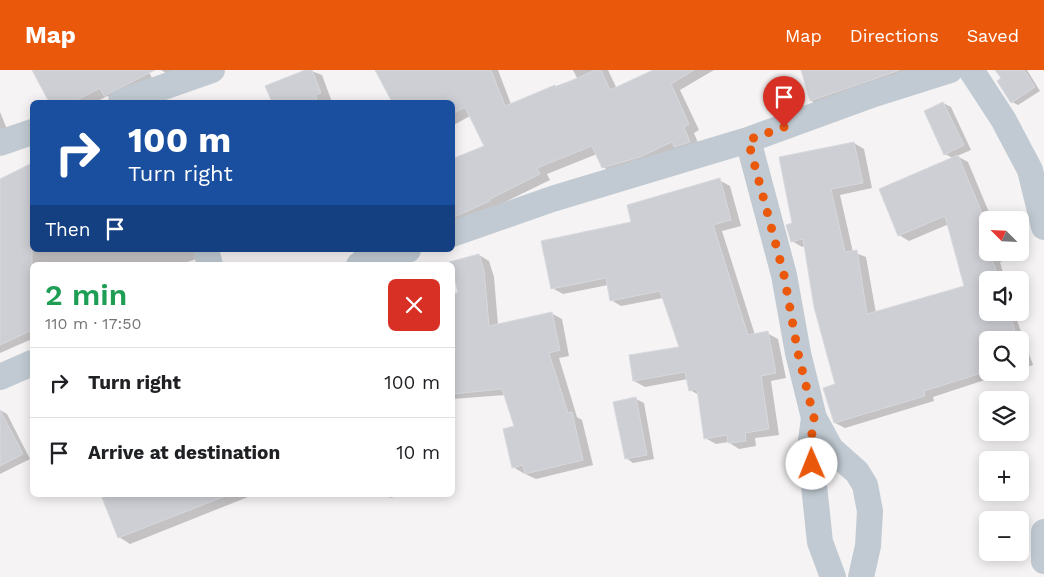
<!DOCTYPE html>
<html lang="en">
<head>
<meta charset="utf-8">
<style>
  body { margin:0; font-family:"Work Sans",sans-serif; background:#f6f6f6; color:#202124; height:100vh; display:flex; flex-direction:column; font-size:19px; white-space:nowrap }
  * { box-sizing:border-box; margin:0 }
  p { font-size:16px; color:#757577 }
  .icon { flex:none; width:28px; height:28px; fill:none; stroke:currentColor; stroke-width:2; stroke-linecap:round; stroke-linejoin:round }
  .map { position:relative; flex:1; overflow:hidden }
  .details { position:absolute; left:30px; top:192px; width:425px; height:235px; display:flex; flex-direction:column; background:#fff; border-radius:8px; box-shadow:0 2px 12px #0003 }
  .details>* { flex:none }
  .guide { position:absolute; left:30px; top:30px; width:425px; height:152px; border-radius:8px; box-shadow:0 2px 12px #0003; background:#1a4fa0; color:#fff; overflow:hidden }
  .needle { width:32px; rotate:294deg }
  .tools { position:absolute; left:979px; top:141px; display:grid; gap:10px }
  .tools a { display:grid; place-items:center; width:50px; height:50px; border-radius:8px; background:#fff; box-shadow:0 2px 12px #0003; font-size:25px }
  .pin { position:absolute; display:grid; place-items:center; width:42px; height:42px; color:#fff; margin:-51px -21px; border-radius:50% 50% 50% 0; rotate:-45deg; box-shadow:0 0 5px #0007 }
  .pin .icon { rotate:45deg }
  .me { position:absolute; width:55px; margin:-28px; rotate:359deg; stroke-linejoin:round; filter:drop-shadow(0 0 4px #0008) }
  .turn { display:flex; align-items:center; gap:18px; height:105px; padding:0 15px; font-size:22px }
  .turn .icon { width:65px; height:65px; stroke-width:2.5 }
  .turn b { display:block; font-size:35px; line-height:42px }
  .then { display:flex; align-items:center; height:48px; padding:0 15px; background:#0003; gap:10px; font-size:19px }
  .round { display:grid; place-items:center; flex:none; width:52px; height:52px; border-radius:8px; background:#f6f6f6 }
  .headline { display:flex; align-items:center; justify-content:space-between; height:85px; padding:0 15px }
  h1 { font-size:30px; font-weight:600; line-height:38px; color:#1e9e55 }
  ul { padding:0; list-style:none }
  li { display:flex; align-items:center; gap:15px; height:70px; padding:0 15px; border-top:1px solid #e0e0e0 }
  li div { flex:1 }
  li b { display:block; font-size:19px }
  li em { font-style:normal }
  header { display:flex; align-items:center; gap:30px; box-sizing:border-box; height:70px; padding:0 25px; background:#ea580c; color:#fff }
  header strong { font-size:24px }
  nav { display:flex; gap:28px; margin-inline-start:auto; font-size:18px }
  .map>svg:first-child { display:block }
</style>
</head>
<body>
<header>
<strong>Map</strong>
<nav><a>Map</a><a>Directions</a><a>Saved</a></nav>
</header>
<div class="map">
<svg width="1044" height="507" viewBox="0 0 1044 507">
  <rect width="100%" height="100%" fill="#f5f3f3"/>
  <path fill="#0003" d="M33 0H148L154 12 116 31 107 26 96 32H50Z
    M161 0H196L172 7Z
    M309 0 322 5 332 32H273L267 17Z
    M377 0H498L511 34 577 8 573 0H608L617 19 656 0H714L680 20 699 60 694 63 700 78 613 103 603 97 597 84 547 104 550 110 499 135 452 153V91L485 76 470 46 452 56V32H399Z
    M802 0H919L821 36 811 31Z
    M997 0H1027L1040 21 1018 35 1012 32Z
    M943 33 951 37 971 80 957 86 968 92 991 147 996 150H988V182H1009L1010 189 1000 192 1005 210H988V242H1014L1033 295 1020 299V270H988V302H1009L933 327 934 331 845 358 835 353 837 315 805 176 802 177 792 171 793 154 780 88 854 73 864 79 872 118 840 125 853 182 866 187 876 243 965 216 949 154 909 171 899 165 953 88 945 84Z
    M0 42 9 64 0 69Z
    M32 94V180H193L196 189 179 195H32V269L0 283V112Z
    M719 110 730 116 741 156 722 161 755 265 767 263 778 269 786 308 771 311 779 365 755 368 756 376 739 379 728 372 716 374 705 368 699 325 690 320 688 309 645 317 634 311 680 278 663 228 621 236 611 230 608 215 563 224 552 218 633 153Z
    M350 180H387L362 188Z
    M479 185 489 191 494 207 498 255 551 243 562 249 569 286 559 288 577 347 582 350 593 395 536 409 523 403 513 397 516 357 505 325 452 329V225L460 224 451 193Z
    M636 329 644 333 654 389 633 393 626 388Z
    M0 340 7 344 30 389 0 404Z
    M103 425H253L130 474 119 467Z
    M386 425H398L391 428Z"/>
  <path fill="#cdcfd5" stroke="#d7d9de" d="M32 0H155L104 26 100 18 73 32H49Z
    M305 0H312L321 23 315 25 318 32H272L265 16Z
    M375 0H491L505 36 555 15 556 18 595 0H601L610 20 653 0H694L671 14 689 54 684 57 690 72 674 77 672 72 640 87 602 98 592 76 537 98 540 104 490 129V131L452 148V89L484 76 465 37 452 44V32H392Z
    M801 0H900L810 31Z
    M995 0H1024L1035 17 1011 33 997 11 1001 8Z
    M943 32 964 75 944 85 924 41Z
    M854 72 863 113 831 119 845 182 857 180 867 244 964 216 945 146 898 166 879 119 958 85 984 148 991 146 992 150H988V182L1001 183 991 186 999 210H988V242H1009L1018 270H988V301L924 321 925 326 834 353 823 318 835 314 814 237 803 169 791 172 786 155 792 153 779 87Z
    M32 93V260L0 275V109Z
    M720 108 731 150 713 155 748 265 768 261 776 303 761 306 769 359 745 363 746 371 728 373 727 365 704 369 697 319 689 321 685 302 633 311 629 285 679 277 660 221 610 231 606 208 551 219 541 171 631 152 627 135Z
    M479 184 484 200 489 256 552 242 560 280 549 283 568 343 572 342 583 390 525 404 523 395 512 398 503 359 514 356 502 319 452 324V223H458L452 195 449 192Z
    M636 327 647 385 625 389 613 332Z
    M0 340 23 384 0 396Z
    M101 425H228L118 468Z"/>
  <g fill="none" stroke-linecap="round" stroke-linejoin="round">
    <path stroke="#c1cad2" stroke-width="26" d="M971 0 1003 49 1030 100 1044 157
      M121 32 212 0
      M748 70 784 205 798 283 814 348 831 379 857 402 865 415 870 441 868 476 861 507
      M0 73 32 62
      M452 164 552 129 748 70 874 24 950 0
      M206 180 210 195
      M359 195 408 180
      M0 307 32 293
      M814 348 810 378 820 472 833 507
      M1044 462V491"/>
  </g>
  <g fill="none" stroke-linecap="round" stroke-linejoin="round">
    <path stroke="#ea580c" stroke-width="9" stroke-dasharray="0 16.2" d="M784 57 748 70 784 205 798 283 814 348 810 378 812 394"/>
  </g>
</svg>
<div class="tools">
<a><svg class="needle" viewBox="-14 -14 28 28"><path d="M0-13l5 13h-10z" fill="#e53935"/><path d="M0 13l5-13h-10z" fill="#757577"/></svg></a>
<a><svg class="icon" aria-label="sound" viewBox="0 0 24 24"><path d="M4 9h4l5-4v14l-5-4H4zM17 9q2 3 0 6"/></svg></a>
<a><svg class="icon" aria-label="search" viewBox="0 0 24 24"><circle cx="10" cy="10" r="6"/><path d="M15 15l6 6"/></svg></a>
<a><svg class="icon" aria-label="layers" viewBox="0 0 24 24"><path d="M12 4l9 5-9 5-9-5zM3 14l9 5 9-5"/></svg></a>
<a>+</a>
<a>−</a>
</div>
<div class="pin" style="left:784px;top:57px;background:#d93025"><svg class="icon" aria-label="arrive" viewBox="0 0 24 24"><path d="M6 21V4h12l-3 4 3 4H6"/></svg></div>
<svg class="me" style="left:812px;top:394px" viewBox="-20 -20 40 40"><circle r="19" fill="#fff"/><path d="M0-13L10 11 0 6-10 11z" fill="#ea580c"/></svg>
<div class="guide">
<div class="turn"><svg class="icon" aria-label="right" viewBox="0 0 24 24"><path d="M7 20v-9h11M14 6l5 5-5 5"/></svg><div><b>100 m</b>Turn right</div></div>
<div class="then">Then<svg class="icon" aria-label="arrive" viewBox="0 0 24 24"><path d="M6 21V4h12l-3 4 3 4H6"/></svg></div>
</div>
<section class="details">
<div class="headline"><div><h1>2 min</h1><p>110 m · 17:50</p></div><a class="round" style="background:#d93025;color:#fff"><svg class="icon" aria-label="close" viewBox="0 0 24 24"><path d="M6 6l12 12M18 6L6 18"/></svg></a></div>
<ul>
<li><svg class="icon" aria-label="right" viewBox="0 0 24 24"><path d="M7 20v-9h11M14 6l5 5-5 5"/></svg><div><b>Turn right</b></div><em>100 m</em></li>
<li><svg class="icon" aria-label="arrive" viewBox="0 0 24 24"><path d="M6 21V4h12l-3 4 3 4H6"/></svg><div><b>Arrive at destination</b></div><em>10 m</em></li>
</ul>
</section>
</div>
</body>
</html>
